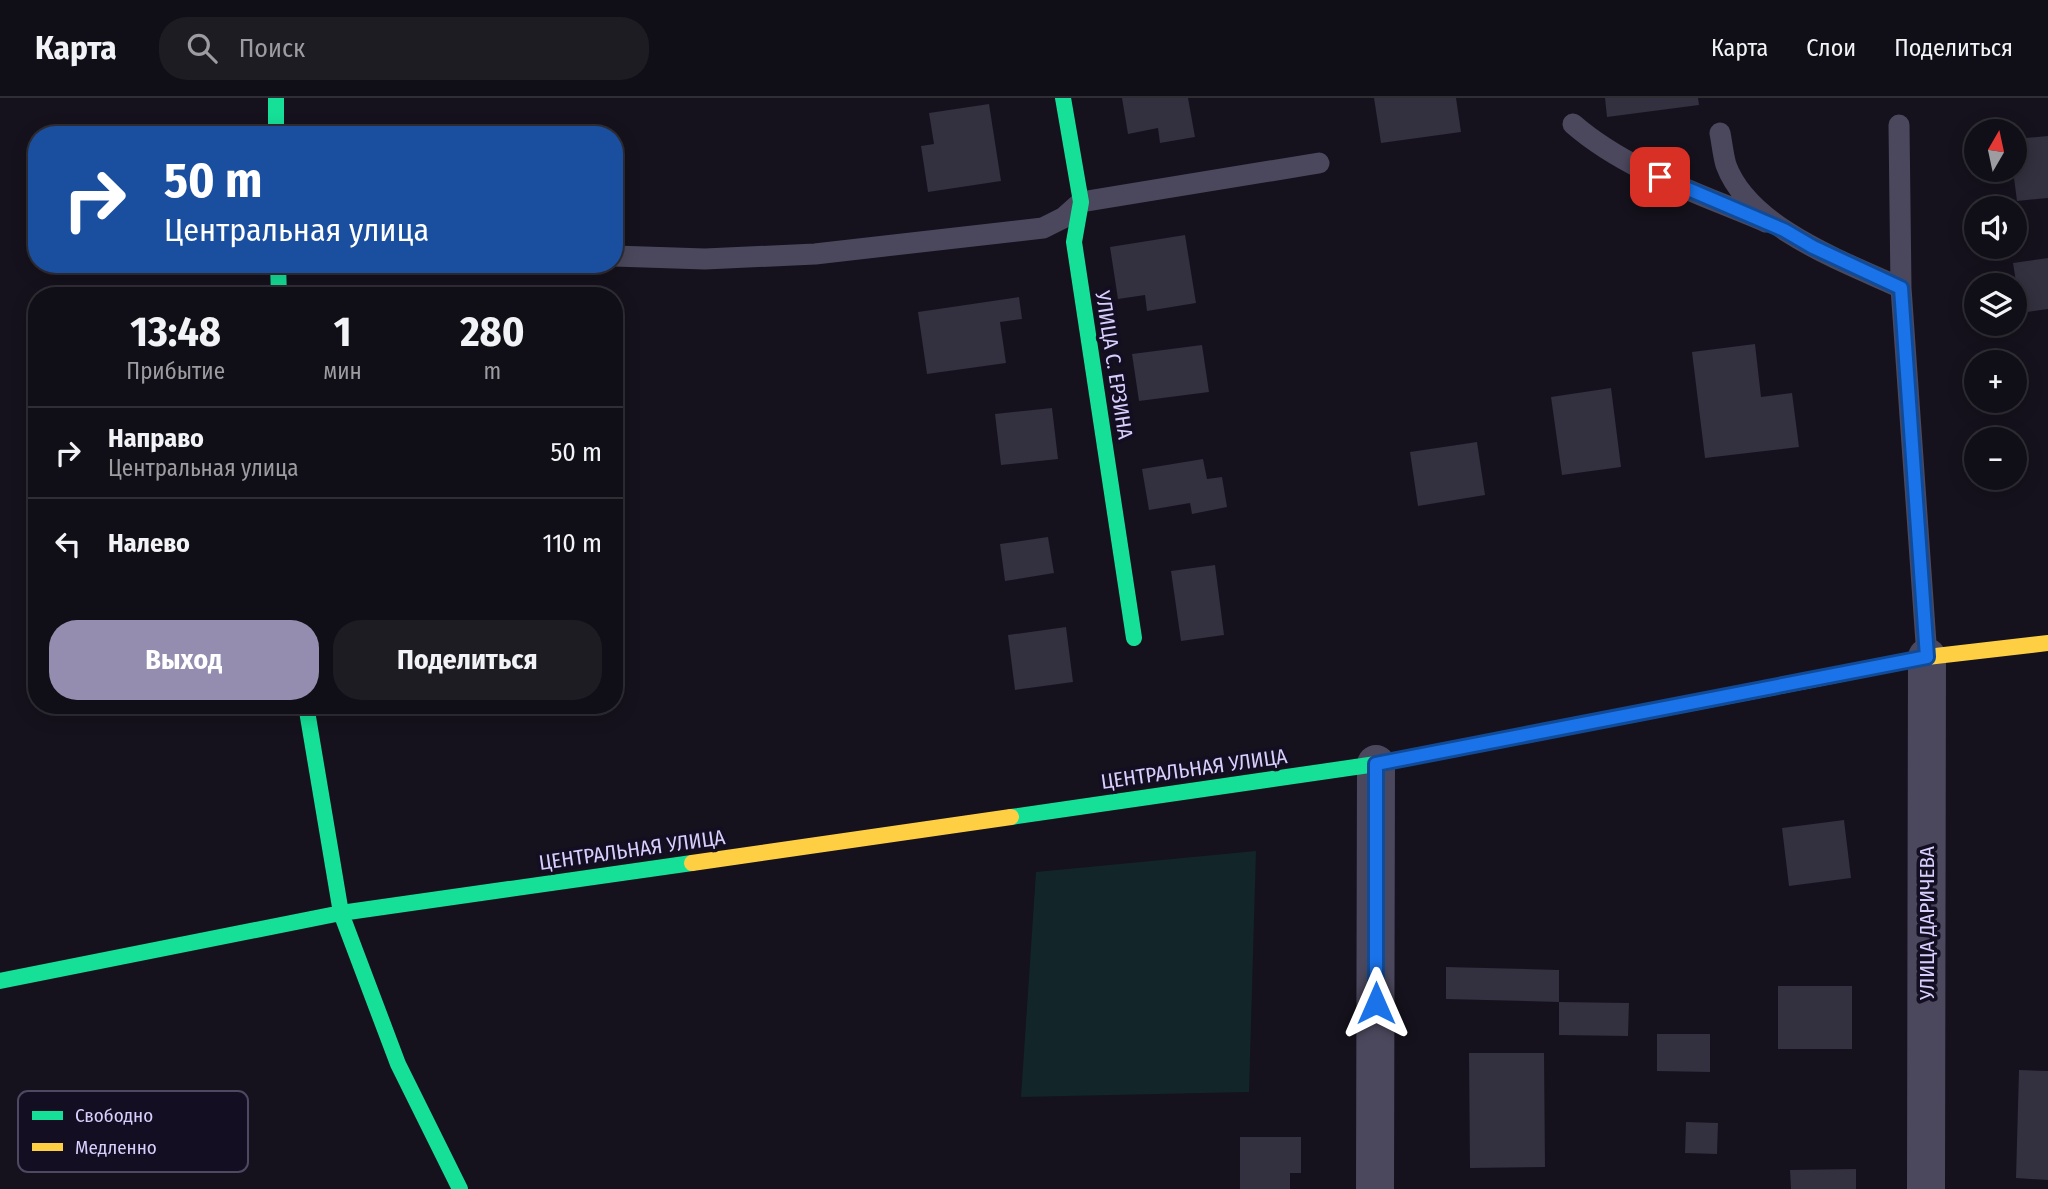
<!DOCTYPE html>
<html lang="ru">
<head>
<meta charset="utf-8">
<style>
  body { margin:0; font-family:"Fira Sans Condensed",sans-serif; background:#1e1c23; color:#f1f3f6; height:100vh; display:flex; flex-direction:column; font-size:26px; white-space:nowrap }
  * { box-sizing:border-box; margin:0 }
  p { font-size:23px; color:#9c9ca1 }
  .icon { flex:none; width:38px; height:38px; fill:none; stroke:currentColor; stroke-width:2; stroke-linecap:round; stroke-linejoin:round }
  .map { position:relative; flex:1; overflow:hidden }
  .panel { position:absolute; left:28px; top:189px; width:595px; height:427px; display:flex; flex-direction:column; background:#100e16; border-radius:28px; box-shadow:0 4px 18px #0003,0 0 0 2px #302e35 }
  .panel>* { flex:none }
  .top-card { position:absolute; left:28px; top:28px; width:595px; height:147px; border-radius:28px; box-shadow:0 4px 18px #0003,0 0 0 2px #302e35; background:#1a4fa0; color:#fff; overflow:hidden }
  .needle { width:46px; rotate:9deg }
  .buttons { position:absolute; left:1964px; top:21px; display:grid; gap:14px }
  .buttons a { display:grid; place-items:center; width:63px; height:63px; border-radius:50%; background:#100e16; box-shadow:0 4px 18px #0003,0 0 0 2px #302e35; font-size:35px }
  .pin { position:absolute; display:grid; place-items:center; width:60px; height:60px; color:#fff; margin:-30px; border-radius:14px; box-shadow:0 4px 10px #0006 }
  .me { position:absolute; width:77px; margin:-38px; rotate:0deg; stroke-linejoin:round; filter:drop-shadow(0 0 5px #0008) }
  .turn { display:flex; align-items:center; gap:24px; height:147px; padding:0 21px; font-size:32px }
  .turn .icon { width:91px; height:91px; stroke-width:2.5 }
  .turn b { display:block; font-size:49px; line-height:60px }
  .eta { display:flex; justify-content:space-evenly; align-items:center; height:119px; text-align:center }
  .eta b { font-size:42px; font-weight:700; line-height:49px }
  .cta { display:flex; gap:14px; margin-top:auto; padding:14px 21px }
  .cta a { flex:1; height:80px; border-radius:28px; background:#948daf; color:#fff; font-size:28px; font-weight:700; line-height:80px; text-align:center }
  .cta a+a { background:#1e1c23; color:#f1f3f6 }
  ul { padding:0; list-style:none }
  li { display:flex; align-items:center; gap:21px; height:91px; padding:0 21px; border-top:2px solid #302e35 }
  li div { flex:1 }
  li b { display:block; font-size:26px }
  li em { font-style:normal }
  header { display:flex; align-items:center; gap:42px; box-sizing:border-box; height:98px; padding:0 35px; background:#100e16; border-bottom:2px solid #302e35 }
  header strong { font-size:33px }
  nav { display:flex; gap:38px; margin-inline-start:auto; font-size:24px }
  .search { width:490px; height:63px; background:#1e1c23; display:flex; align-items:center; gap:18px; box-sizing:border-box; padding:0 24px; border-radius:28px; color:#9c9ca1; font-size:26px }
  .map>svg:first-child { display:block }
</style>
</head>
<body>
<header>
<strong>Карта</strong>
<div class="search"><svg class="icon" aria-label="search" viewBox="0 0 24 24"><circle cx="10" cy="10" r="6"/><path d="M15 15l6 6"/></svg>Поиск</div>
<nav><a>Карта</a><a>Слои</a><a>Поделиться</a></nav>
</header>
<div class="map">
<svg width="2048" height="1091" viewBox="0 0 2048 1091">
  <rect width="100%" height="100%" fill="#15121d"/>
  <path fill="#122528" d="M1256 753 1249 994 1021 999 1036 774Z"/>
  <path fill="#33303f" d="M1122 0H1188L1195 39 1160 45 1158 30 1128 36Z
    M1374 0H1456L1461 34 1381 45Z
    M1605 0H1698L1699 7 1607 19Z
    M989 6 1001 83 928 94 921 48 934 46 929 15Z
    M2048 38V100L2017 103 2013 72 2014 41Z
    M1185 137 1196 205 1147 213 1145 197 1118 201 1110 149Z
    M2048 160V211L2021 215 2013 165Z
    M1019 199 1022 221 1000 224 1006 265 927 276 918 214Z
    M1755 246 1761 299 1792 295 1799 349 1705 360 1692 254Z
    M1202 247 1209 294 1139 303 1132 256Z
    M1611 290 1621 369 1562 377 1551 299Z
    M1052 310 1058 361 1001 367 995 316Z
    M1477 344 1485 397 1418 408 1410 354Z
    M1203 361 1207 381 1222 379 1227 409 1192 416 1190 405 1149 412 1142 371Z
    M1048 439 1054 475 1005 483 1000 446Z
    M1215 467 1224 537 1181 543 1171 473Z
    M1066 529 1073 584 1015 592 1008 537Z
    M1844 722 1851 780 1789 788 1782 730Z
    M1446 869 1559 872V904L1446 901Z
    M1778 888H1852V951H1778Z
    M1559 904 1629 905 1628 938 1559 937Z
    M1657 936H1710V974L1657 973Z
    M1469 955H1544L1545 1069 1470 1070Z
    M2019 972 2048 973V1082L2016 1080Z
    M1686 1024 1718 1025 1717 1056 1685 1055Z
    M1240 1039H1301V1075H1290V1091H1240Z
    M1856 1071V1091H1791L1790 1072Z"/>
  <g fill="none" stroke-linecap="round" stroke-linejoin="round">
    <path stroke="#4b485d" stroke-width="21" d="M1573 26C1627 73 1701 96 1766 124
      M1899 27 1901 190 1927 559
      M1720 35C1722 45 1723 57 1726 67 1749 130 1845 164 1901 190
      M614 158 705 161 815 156 1043 130 1063 120 1081 104 1319 65"/>
    <path stroke="#4b485d" stroke-width="38" d="M1375 1091 1376 666
      M1926 1091 1927 559"/>
    <path stroke="#16e098" stroke-width="16" d="M276 0V37
      M1063 0 1081 104 1074 144 1134 540
      M278 166 279 198
      M306 607 341 815 398 966 460 1091
      M1011 719 1376 666 1801 584
      M0 883 341 815 692 765"/>
    <path stroke="#ffcf43" stroke-width="16" d="M1801 584 1927 559 2048 545
      M692 765 1011 719"/>
  </g>
  <g fill="none" stroke-linecap="round" stroke-linejoin="round">
    <g stroke="#114b97" stroke-width="18">
      <path id="route" d="M1376 905V666L1927 559 1901 190 1813 149 1784 132 1660 79"/>
    </g>
    <use href="#route" stroke="#1a73e8" stroke-width="12"/>
  </g>
  <g text-anchor="middle" stroke-width="7" stroke-linejoin="round" paint-order="stroke">
    <g font-size="21" fill="#d9cffd" stroke="#130e21">
      <text transform="translate(1114 267) rotate(81)" y="7">УЛИЦА С. ЕРЗИНА</text>
      <text transform="translate(1194 671) rotate(-8)" y="7">ЦЕНТРАЛЬНАЯ УЛИЦА</text>
      <text transform="translate(632 752) rotate(-8)" y="7">ЦЕНТРАЛЬНАЯ УЛИЦА</text>
      <text transform="translate(1927 825) rotate(-90)" y="7">УЛИЦА ДАРИЧЕВА</text>
    </g>
  </g>
  <rect x="18" y="993" width="230" height="81" rx="10" fill="#130e21" stroke="#4e4863" stroke-width="2"/>
  <rect x="32" y="1013" width="31" height="9" fill="#16e098"/>
  <rect x="32" y="1045" width="31" height="8" fill="#ffcf43"/>
  <g font-size="19" fill="#d9cffd">
    <text x="75" y="1024">Свободно</text>
    <text x="75" y="1056">Медленно</text>
  </g>
</svg>
<div class="buttons">
<a><svg class="needle" viewBox="-14 -14 28 28"><path d="M0-13l5 13h-10z" fill="#e53935"/><path d="M0 13l5-13h-10z" fill="#9c9ca1"/></svg></a>
<a><svg class="icon" aria-label="sound" viewBox="0 0 24 24"><path d="M4 9h4l5-4v14l-5-4H4zM17 9q2 3 0 6"/></svg></a>
<a><svg class="icon" aria-label="layers" viewBox="0 0 24 24"><path d="M12 4l9 5-9 5-9-5zM3 14l9 5 9-5"/></svg></a>
<a>+</a>
<a>−</a>
</div>
<div class="pin" style="left:1660px;top:79px;background:#d93025"><svg class="icon" aria-label="arrive" viewBox="0 0 24 24"><path d="M6 21V4h12l-3 4 3 4H6"/></svg></div>
<svg class="me" style="left:1376px;top:905px" viewBox="-20 -20 40 40"><path d="M0-17L14 15 0 8-14 15z" fill="#1a73e8" stroke="#fff" stroke-width="4"/></svg>
<div class="top-card">
<div class="turn"><svg class="icon" aria-label="right" viewBox="0 0 24 24"><path d="M7 20v-9h11M14 6l5 5-5 5"/></svg><div><b>50 m</b>Центральная улица</div></div>
</div>
<section class="panel">
<div class="eta">
<div><b>13:48</b><p>Прибытие</p></div>
<div><b>1</b><p>мин</p></div>
<div><b>280</b><p>m</p></div>
</div>
<ul>
<li><svg class="icon" aria-label="right" viewBox="0 0 24 24"><path d="M7 20v-9h11M14 6l5 5-5 5"/></svg><div><b>Направо</b><p>Центральная улица</p></div><em>50 m</em></li>
<li><svg class="icon" aria-label="left" viewBox="0 0 24 24"><path d="M17 20v-9H6M10 6l-5 5 5 5"/></svg><div><b>Налево</b></div><em>110 m</em></li>
</ul>
<div class="cta"><a>Выход</a><a>Поделиться</a></div>
</section>
</div>
</body>
</html>
